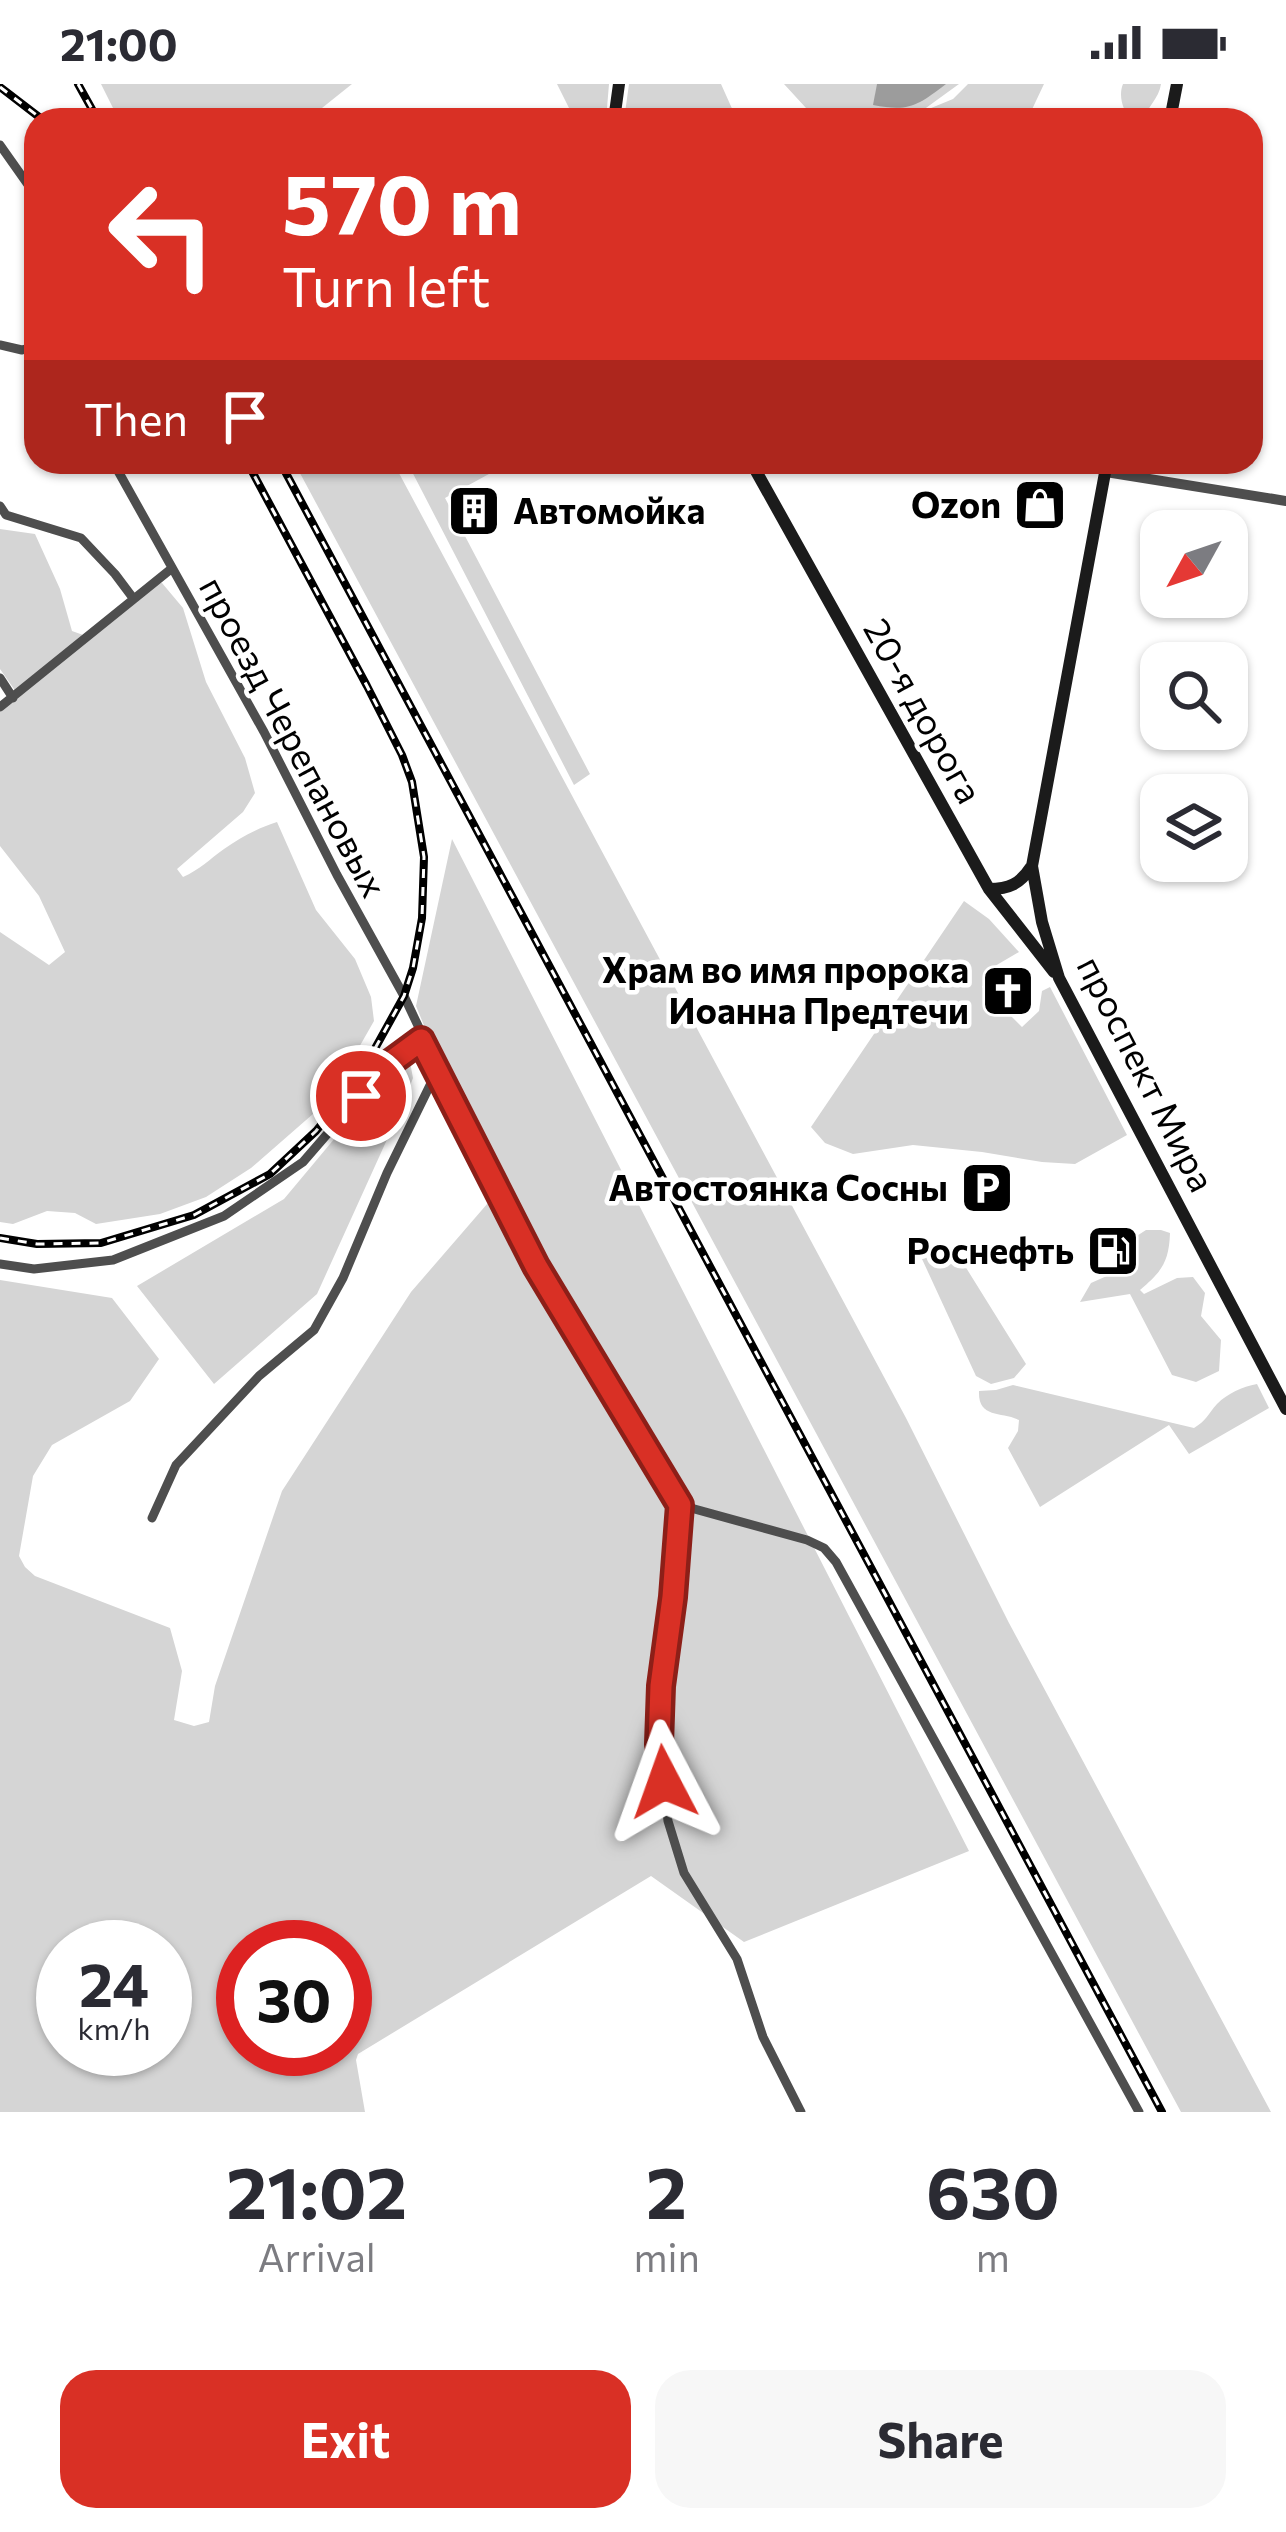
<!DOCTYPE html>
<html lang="en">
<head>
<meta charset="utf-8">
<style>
  body { margin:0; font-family:Commissioner,sans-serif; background:#f7f7f7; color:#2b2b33; height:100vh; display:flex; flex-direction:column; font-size:45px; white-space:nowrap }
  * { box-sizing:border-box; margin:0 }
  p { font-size:39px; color:#7c7c81 }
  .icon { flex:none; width:66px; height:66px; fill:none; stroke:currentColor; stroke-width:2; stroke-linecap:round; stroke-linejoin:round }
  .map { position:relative; height:2028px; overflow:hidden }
  .side { display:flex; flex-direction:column; background:#fff; flex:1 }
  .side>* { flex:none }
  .banner { position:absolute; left:24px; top:24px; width:1239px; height:366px; border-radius:36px; box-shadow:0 3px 9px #0004; background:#d93025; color:#fff; overflow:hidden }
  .needle { width:78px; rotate:230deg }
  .fabs { position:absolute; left:1140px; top:426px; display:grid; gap:24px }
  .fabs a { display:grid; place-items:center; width:108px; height:108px; border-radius:24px; background:#fff; box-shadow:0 3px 9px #0004; font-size:60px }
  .speed { position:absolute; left:36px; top:1836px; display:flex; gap:24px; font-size:60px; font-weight:700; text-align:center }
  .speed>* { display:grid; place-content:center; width:156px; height:156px; border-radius:50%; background:#fff; box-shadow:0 3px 9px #0004; line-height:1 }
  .speed small { font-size:30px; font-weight:400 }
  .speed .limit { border:18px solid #d22; background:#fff; color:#111 }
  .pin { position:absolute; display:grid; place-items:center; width:102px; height:102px; color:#fff; margin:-51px; border:6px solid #fff; border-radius:50%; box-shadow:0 3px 12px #0007 }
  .me { position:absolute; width:132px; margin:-66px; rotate:356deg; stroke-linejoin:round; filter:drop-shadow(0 0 9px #0008) }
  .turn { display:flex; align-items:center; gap:42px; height:252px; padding:0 60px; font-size:54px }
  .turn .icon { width:156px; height:156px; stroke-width:2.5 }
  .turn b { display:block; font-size:84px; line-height:102px }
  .then { display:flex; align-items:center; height:114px; padding:0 60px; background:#0003; gap:24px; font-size:45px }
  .eta { display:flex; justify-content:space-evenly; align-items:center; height:204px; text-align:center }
  .eta b { font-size:72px; font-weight:700; line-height:84px }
  .action { display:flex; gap:24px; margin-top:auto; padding:24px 60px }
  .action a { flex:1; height:138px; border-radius:36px; background:#d93025; color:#fff; font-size:48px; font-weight:700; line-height:138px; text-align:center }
  .action a+a { background:#f7f7f7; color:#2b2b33 }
  .status { display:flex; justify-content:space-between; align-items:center; height:84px; padding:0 60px; background:#fff; direction:ltr }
  .status svg { height:33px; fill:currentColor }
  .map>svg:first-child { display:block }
</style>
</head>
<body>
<div class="status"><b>21:00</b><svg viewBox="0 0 49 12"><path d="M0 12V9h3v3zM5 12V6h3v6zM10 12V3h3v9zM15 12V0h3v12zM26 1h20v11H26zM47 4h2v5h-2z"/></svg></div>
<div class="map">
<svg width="1286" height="2028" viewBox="0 0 1286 2028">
  <rect width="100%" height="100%" fill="#fff"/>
  <path fill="#d5d5d5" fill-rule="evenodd" d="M101 0H352L307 36H119Z
    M557 0H609L607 24 597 36H575Z
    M629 0H721L734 29 720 36H624Z
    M784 0H959L919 29 953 15 968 0H1044L1027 36H817Z
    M1123 0H1161C1159 15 1147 22 1144 36H1132C1123 28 1118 12 1123 0Z
    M294 378H393L906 1334 1009 1539 1271 2028H1181Z
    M407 378H511L445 414 590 690 574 701Z
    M0 445 35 450 60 505 72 547 86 552 147 500 162 499 183 524 206 598 245 674 255 709 243 728 177 785 183 793C199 786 210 775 224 765 241 753 258 744 277 738L316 826 355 875 371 913 374 937 329 1016 251 1084 206 1113 160 1130 96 1140 75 1129 47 1127 13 1140 0 1138V848L49 881 65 868 39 812 0 762V624L13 614 14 605 0 585Z
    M452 755 969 1767 744 1858 651 1792 358 1970 356 1976 365 2028H0V1196L112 1214 159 1275 130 1317 52 1361 33 1392 19 1472 25 1483 35 1492 170 1544 182 1587 174 1636 194 1642 209 1638 215 1602 282 1407 411 1208 494 1112 416 922ZM63 1863H165V1965H63ZM243 1863H345V1965H243Z
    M964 817 989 835 1019 868 995 882 982 903 1022 943 1039 927 1042 907 1050 903 1127 1051 1075 1080 1042 1078 982 1068 913 1061 853 1070 825 1059 811 1043Z
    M410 978 413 994 404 1018 317 1210 214 1300 137 1202 284 1115 386 993 398 981Z
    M1146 1146H1161L1170 1149C1169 1179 1161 1188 1140 1206L1144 1210 1177 1194 1193 1193 1205 1209 1201 1232 1221 1256 1219 1287 1196 1298 1172 1291 1130 1210 1080 1218 1091 1199 1109 1191 1120 1178 1126 1159Z
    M939 1161 955 1166 1026 1280 1014 1294 991 1300 976 1292 922 1175Z
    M1257 1300 1269 1324 1189 1370 1169 1341 1040 1423 1008 1364 1018 1347 1019 1336C1001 1327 978 1335 979 1307L996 1306 1013 1301 1194 1344C1206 1337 1208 1330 1217 1320 1228 1309 1242 1303 1257 1300Z"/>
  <path fill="#9c9c9c" d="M877 0H946C917 22 909 28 873 21Z"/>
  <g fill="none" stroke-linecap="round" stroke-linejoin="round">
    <path stroke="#4e4e4e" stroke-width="9" d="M0 61 36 112
      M0 261 22 266 36 262
      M113 378 264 648 337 791 404 912 421 948V956L536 1182 680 1421 807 1456 824 1464 836 1478 1139 2028
      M0 422 6 431 81 454 115 490 133 514
      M0 594 13 614
      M0 623 171 485
      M0 1180 34 1185 113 1176 224 1132 303 1078 387 981 421 956
      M680 1421 673 1513 661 1602 659 1660 668 1737 684 1789 737 1875 763 1953 801 2028
      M152 1434 176 1381 259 1292 314 1246 343 1194 387 1089 437 987"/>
    <path stroke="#4e4e4e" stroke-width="10" d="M1106 388 1286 417"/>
    <path stroke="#1b1b1b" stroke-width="12" d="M614 36 619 0
      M1170 36 1177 0
      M751 378 989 805 1054 888
      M1107 378 1032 782 1042 838 1059 894 1286 1325
      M989 805C1009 805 1020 800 1031 783"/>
    <g stroke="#000" stroke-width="8">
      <path id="rail" d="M78 0 98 36
        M0 3 43 36
        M280 378 1162 2028
        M0 1154 37 1160 101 1159 194 1131 270 1090 316 1047 357 997 404 912 413 884 422 834 424 773 412 698 402 671 367 602 247 378"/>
    </g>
    <use href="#rail" stroke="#fff" stroke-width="3" stroke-dasharray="9" stroke-linecap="butt"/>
  </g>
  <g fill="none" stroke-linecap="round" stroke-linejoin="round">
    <g stroke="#8d1f18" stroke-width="30">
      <path id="route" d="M361 1012 387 981 421 956 536 1182 680 1421 673 1513 661 1602 659 1660 664 1698"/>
    </g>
    <use href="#route" stroke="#d93025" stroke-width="21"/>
  </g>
  <defs>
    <g id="shop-square" transform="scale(2.7)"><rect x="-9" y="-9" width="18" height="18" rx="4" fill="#000" stroke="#fff"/><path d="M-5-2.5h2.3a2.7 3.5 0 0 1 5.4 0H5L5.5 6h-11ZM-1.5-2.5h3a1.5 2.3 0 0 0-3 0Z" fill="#fff"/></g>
    <g id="building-square" transform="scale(2.7)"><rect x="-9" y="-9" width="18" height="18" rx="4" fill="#000" stroke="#fff"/><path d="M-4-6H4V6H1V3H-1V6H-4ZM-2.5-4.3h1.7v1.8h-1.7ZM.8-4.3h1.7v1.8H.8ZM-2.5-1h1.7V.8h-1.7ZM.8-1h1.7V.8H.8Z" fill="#fff"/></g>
    <g id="church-square" transform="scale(2.7)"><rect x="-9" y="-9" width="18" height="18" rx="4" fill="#000" stroke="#fff"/><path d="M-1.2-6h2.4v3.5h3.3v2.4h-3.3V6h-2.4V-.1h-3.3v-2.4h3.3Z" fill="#fff"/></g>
    <g id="parking-square" transform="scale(2.7)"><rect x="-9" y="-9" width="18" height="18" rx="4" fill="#000" stroke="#fff"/><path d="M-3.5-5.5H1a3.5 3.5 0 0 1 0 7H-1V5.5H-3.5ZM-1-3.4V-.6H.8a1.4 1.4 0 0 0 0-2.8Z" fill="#fff"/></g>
    <g id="fuel-square" transform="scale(2.7)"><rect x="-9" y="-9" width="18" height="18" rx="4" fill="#000" stroke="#fff"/><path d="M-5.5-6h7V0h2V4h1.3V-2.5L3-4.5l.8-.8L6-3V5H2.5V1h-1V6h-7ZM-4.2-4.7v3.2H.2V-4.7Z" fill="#fff"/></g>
  </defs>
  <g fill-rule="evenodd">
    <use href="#shop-square" x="1040" y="421"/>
    <use href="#building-square" x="474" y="427"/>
    <use href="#church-square" x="1008" y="907"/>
    <use href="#parking-square" x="987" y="1104"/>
    <use href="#fuel-square" x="1113" y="1167"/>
  </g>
  <g text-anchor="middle" stroke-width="9" stroke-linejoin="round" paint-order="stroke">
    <g font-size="36" font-weight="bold" fill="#000" stroke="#fff" text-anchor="end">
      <text x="1001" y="434">Ozon</text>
      <text x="513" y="440" text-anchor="start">Автомойка</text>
      <text x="969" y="899">Храм во имя пророка<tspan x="969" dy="41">Иоанна Предтечи</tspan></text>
      <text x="948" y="1117">Автостоянка Сосны</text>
      <text x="1074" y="1180">Роснефть</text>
    </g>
    <g font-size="36" fill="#000" stroke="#fff">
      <text transform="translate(923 627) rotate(61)" y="13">20-я дорога</text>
      <text transform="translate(293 653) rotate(62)" y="13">проезд Черепановых</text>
      <text transform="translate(1146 990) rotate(63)" y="13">проспект Мира</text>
    </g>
  </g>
</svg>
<div class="fabs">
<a><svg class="needle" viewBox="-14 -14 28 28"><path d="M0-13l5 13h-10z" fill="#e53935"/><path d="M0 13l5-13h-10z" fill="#7c7c81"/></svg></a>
<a><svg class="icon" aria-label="search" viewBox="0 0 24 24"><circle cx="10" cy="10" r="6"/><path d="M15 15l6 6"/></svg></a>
<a><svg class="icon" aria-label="layers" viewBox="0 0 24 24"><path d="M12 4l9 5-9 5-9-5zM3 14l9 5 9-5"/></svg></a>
</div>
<div class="speed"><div>24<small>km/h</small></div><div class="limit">30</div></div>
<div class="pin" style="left:361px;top:1012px;background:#d93025"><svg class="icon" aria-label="arrive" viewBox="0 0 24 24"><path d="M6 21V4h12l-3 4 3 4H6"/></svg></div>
<svg class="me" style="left:664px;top:1698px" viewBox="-20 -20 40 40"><path d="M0-17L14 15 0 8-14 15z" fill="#d93025" stroke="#fff" stroke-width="4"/></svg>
<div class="banner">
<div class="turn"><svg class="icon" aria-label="left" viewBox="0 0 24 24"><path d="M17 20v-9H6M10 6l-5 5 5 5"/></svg><div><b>570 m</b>Turn left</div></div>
<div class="then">Then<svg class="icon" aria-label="arrive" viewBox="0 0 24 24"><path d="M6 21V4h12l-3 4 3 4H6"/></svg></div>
</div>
</div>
<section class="side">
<div class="eta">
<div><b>21:02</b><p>Arrival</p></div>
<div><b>2</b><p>min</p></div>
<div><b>630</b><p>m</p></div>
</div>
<div class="action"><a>Exit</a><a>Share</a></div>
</section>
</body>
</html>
